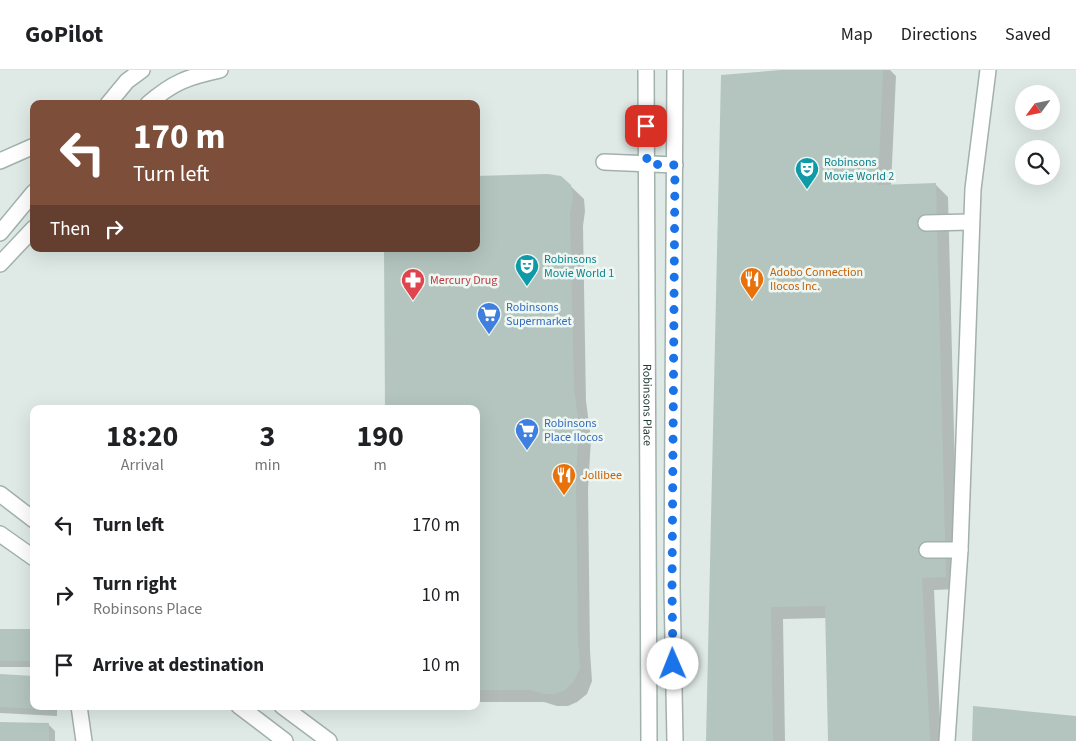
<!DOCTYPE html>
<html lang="en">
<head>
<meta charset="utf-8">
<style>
  body { margin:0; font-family:"Source Sans 3",sans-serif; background:#f6f6f6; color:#202124; height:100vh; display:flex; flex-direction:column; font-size:19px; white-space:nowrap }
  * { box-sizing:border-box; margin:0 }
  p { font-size:16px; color:#757577 }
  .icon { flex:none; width:28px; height:28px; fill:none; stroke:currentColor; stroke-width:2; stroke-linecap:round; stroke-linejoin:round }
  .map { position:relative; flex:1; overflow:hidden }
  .drawer { position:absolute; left:30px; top:335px; width:450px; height:305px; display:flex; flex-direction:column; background:#fff; border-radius:10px; box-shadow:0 5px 20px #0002 }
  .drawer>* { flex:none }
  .guide { position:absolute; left:30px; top:30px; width:450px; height:152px; border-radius:10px; box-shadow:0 5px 20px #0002; background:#7d4f3b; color:#fff; overflow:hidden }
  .needle { width:32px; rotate:237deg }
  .fabs { position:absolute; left:1015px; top:15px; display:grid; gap:10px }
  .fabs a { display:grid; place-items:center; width:45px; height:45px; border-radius:50%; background:#fff; box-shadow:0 5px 20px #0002; font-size:25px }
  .pin { position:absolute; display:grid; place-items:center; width:42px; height:42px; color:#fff; margin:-21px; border-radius:10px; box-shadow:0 2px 8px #0006 }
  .me { position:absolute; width:55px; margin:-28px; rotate:359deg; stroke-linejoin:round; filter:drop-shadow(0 0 4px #0008) }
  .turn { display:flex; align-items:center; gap:18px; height:105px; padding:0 20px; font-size:22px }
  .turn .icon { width:65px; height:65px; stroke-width:2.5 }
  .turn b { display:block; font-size:35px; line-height:42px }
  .then { display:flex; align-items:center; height:48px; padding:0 20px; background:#0003; gap:10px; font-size:19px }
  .eta { display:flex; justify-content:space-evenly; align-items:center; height:85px; text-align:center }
  .eta b { font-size:30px; font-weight:700; line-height:35px }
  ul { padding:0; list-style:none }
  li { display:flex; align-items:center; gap:15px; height:70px; padding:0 20px }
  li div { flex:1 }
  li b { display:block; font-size:19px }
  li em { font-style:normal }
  header { display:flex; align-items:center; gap:30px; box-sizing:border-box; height:70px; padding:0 25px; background:#fff; border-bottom:1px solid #e0e0e0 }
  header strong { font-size:24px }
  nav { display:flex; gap:28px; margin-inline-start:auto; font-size:18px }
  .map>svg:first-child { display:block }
</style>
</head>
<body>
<header>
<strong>GoPilot</strong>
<nav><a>Map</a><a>Directions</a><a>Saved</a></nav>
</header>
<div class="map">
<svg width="1076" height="671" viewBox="0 0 1076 671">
  <rect width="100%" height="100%" fill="#dfeae6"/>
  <path fill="#0003" d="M798 0H890L896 6 891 116 935 114 948 127 958 519 934 520 941 671H829L827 548 783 549 785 671H707Z
    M561 107 584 129 585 141 583 156 586 331 591 369 588 419 590 581 592 611 587 624 577 632 568 636H557L544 632H476V339H386L385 179H476Z
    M0 560H34V597H0Z
    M0 606 34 636H57V646L0 643Z
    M0 654 49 655 55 661V671H0Z"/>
  <path fill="#b4c5bf" d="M781 0H883L878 115 936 113 946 507 922 508 930 671H828L825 536 771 537 773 671H706L721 5Z
    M548 104 561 106 571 115 573 127 570 143 574 318 579 356 576 406 578 568 580 598 574 611 565 620 555 624H544L531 620H476V339H385L384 179H476V106Z
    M0 559H34V591H0Z
    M0 604 34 606V636H51V640L0 637Z
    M973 636 1076 646V671H972Z
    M0 652 49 653V671H0Z"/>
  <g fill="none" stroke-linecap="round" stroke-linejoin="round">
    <g stroke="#a2b1ad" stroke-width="18">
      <g id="minor">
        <path id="s1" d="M646 0 649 671"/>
        <path d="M108 34 127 11 142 0"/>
        <path d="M148 34C173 12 188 7 220 0"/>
        <path d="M0 91 34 76"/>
        <path d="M604 92 675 95"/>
        <path d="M926 153 971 152"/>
        <path d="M0 163 34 122"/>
        <path d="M0 194 34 158"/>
        <path d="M0 424 34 450"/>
        <path d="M0 464 34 488"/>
        <path d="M927 480H960"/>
        <path d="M79 636 84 671"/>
        <path d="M239 636 285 671"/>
        <path d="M282 636 329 671"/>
        <path d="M675 671 672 517 675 0"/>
        <path d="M947 671 960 480 973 119 988 0"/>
      </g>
    </g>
    <use href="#minor" stroke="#fff" stroke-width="15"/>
  </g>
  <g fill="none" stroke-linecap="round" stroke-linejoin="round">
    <path stroke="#1a73e8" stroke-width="9" stroke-dasharray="0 16.2" d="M646 56 647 94 675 95 672 517 673 594"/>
  </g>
  <defs>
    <g id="theatre-pin" transform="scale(1.25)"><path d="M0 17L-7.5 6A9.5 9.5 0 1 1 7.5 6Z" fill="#0f9aa8" stroke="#eff7f3"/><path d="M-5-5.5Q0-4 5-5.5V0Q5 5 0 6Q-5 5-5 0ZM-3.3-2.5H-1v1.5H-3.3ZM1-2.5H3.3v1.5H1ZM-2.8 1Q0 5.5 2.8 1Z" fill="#fff"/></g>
    <g id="restaurant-pin" transform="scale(1.25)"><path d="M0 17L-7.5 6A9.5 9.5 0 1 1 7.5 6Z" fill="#e8710a" stroke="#eff7f3"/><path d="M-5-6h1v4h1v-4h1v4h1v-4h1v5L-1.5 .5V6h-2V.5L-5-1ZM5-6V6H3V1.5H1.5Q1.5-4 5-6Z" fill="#fff"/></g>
    <g id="pharmacy-pin" transform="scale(1.25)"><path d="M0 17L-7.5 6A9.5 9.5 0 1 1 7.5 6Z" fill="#e0444e" stroke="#eff7f3"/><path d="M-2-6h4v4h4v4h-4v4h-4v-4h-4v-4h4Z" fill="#fff"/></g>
    <g id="supermarket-pin" transform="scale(1.25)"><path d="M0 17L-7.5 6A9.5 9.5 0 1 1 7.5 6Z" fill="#3f7fe0" stroke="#eff7f3"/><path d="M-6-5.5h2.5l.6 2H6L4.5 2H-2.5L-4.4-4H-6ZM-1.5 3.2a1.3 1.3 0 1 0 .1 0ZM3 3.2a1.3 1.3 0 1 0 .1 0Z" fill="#fff"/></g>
  </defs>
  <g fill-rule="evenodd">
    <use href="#theatre-pin" x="807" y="99"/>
    <use href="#theatre-pin" x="527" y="196"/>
    <use href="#restaurant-pin" x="752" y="209"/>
    <use href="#pharmacy-pin" x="413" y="210"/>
    <use href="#supermarket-pin" x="489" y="244"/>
    <use href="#supermarket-pin" x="527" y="360"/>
    <use href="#restaurant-pin" x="564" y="405"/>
  </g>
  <g text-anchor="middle" stroke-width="5" stroke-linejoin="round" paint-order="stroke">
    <g font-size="12" fill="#0d838f" stroke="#eff7f3" text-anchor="start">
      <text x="824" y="96">Robinsons<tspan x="824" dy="14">Movie World 2</tspan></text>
      <text x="544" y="193">Robinsons<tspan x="544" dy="14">Movie World 1</tspan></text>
    </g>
    <g font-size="12" fill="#c56008" stroke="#eff7f3" text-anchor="start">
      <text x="770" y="206">Adobo Connection<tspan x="770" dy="14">Ilocos Inc.</tspan></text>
      <text x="582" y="409">Jollibee</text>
    </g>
    <g font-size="12" fill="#be3a42" stroke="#eff7f3" text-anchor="start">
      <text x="430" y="214">Mercury Drug</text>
    </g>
    <g font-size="12" fill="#366cbe" stroke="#eff7f3" text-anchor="start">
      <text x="506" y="241">Robinsons<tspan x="506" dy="14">Supermarket</tspan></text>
      <text x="544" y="357">Robinsons<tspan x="544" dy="14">Place Ilocos</tspan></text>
    </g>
    <g font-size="12" fill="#203934" stroke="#eff7f3">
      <text dy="4" stroke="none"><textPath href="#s1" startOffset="335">Robinsons Place</textPath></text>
    </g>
  </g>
</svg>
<div class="fabs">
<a><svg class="needle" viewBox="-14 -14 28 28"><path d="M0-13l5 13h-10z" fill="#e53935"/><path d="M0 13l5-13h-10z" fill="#757577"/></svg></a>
<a><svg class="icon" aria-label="search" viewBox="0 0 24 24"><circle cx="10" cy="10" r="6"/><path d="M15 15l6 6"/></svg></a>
</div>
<div class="pin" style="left:646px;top:56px;background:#d93025"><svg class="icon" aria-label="arrive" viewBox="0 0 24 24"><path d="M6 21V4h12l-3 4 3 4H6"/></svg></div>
<svg class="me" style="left:673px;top:594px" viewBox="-20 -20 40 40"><circle r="19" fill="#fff"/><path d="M0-13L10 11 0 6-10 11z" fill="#1a73e8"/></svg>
<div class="guide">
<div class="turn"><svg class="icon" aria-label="left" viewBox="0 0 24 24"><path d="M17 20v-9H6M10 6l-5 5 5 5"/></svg><div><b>170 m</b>Turn left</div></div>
<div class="then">Then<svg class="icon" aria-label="right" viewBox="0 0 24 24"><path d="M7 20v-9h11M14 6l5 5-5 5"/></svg></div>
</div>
<section class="drawer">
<div class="eta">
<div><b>18:20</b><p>Arrival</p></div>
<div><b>3</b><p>min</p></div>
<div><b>190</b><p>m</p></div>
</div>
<ul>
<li><svg class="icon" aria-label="left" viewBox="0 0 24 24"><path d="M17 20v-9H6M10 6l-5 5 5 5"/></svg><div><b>Turn left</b></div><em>170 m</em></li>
<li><svg class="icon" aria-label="right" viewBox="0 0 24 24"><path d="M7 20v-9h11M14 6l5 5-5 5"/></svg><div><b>Turn right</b><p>Robinsons Place</p></div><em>10 m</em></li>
<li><svg class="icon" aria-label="arrive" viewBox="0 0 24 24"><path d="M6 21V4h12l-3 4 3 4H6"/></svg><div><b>Arrive at destination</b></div><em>10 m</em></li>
</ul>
</section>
</div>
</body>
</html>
